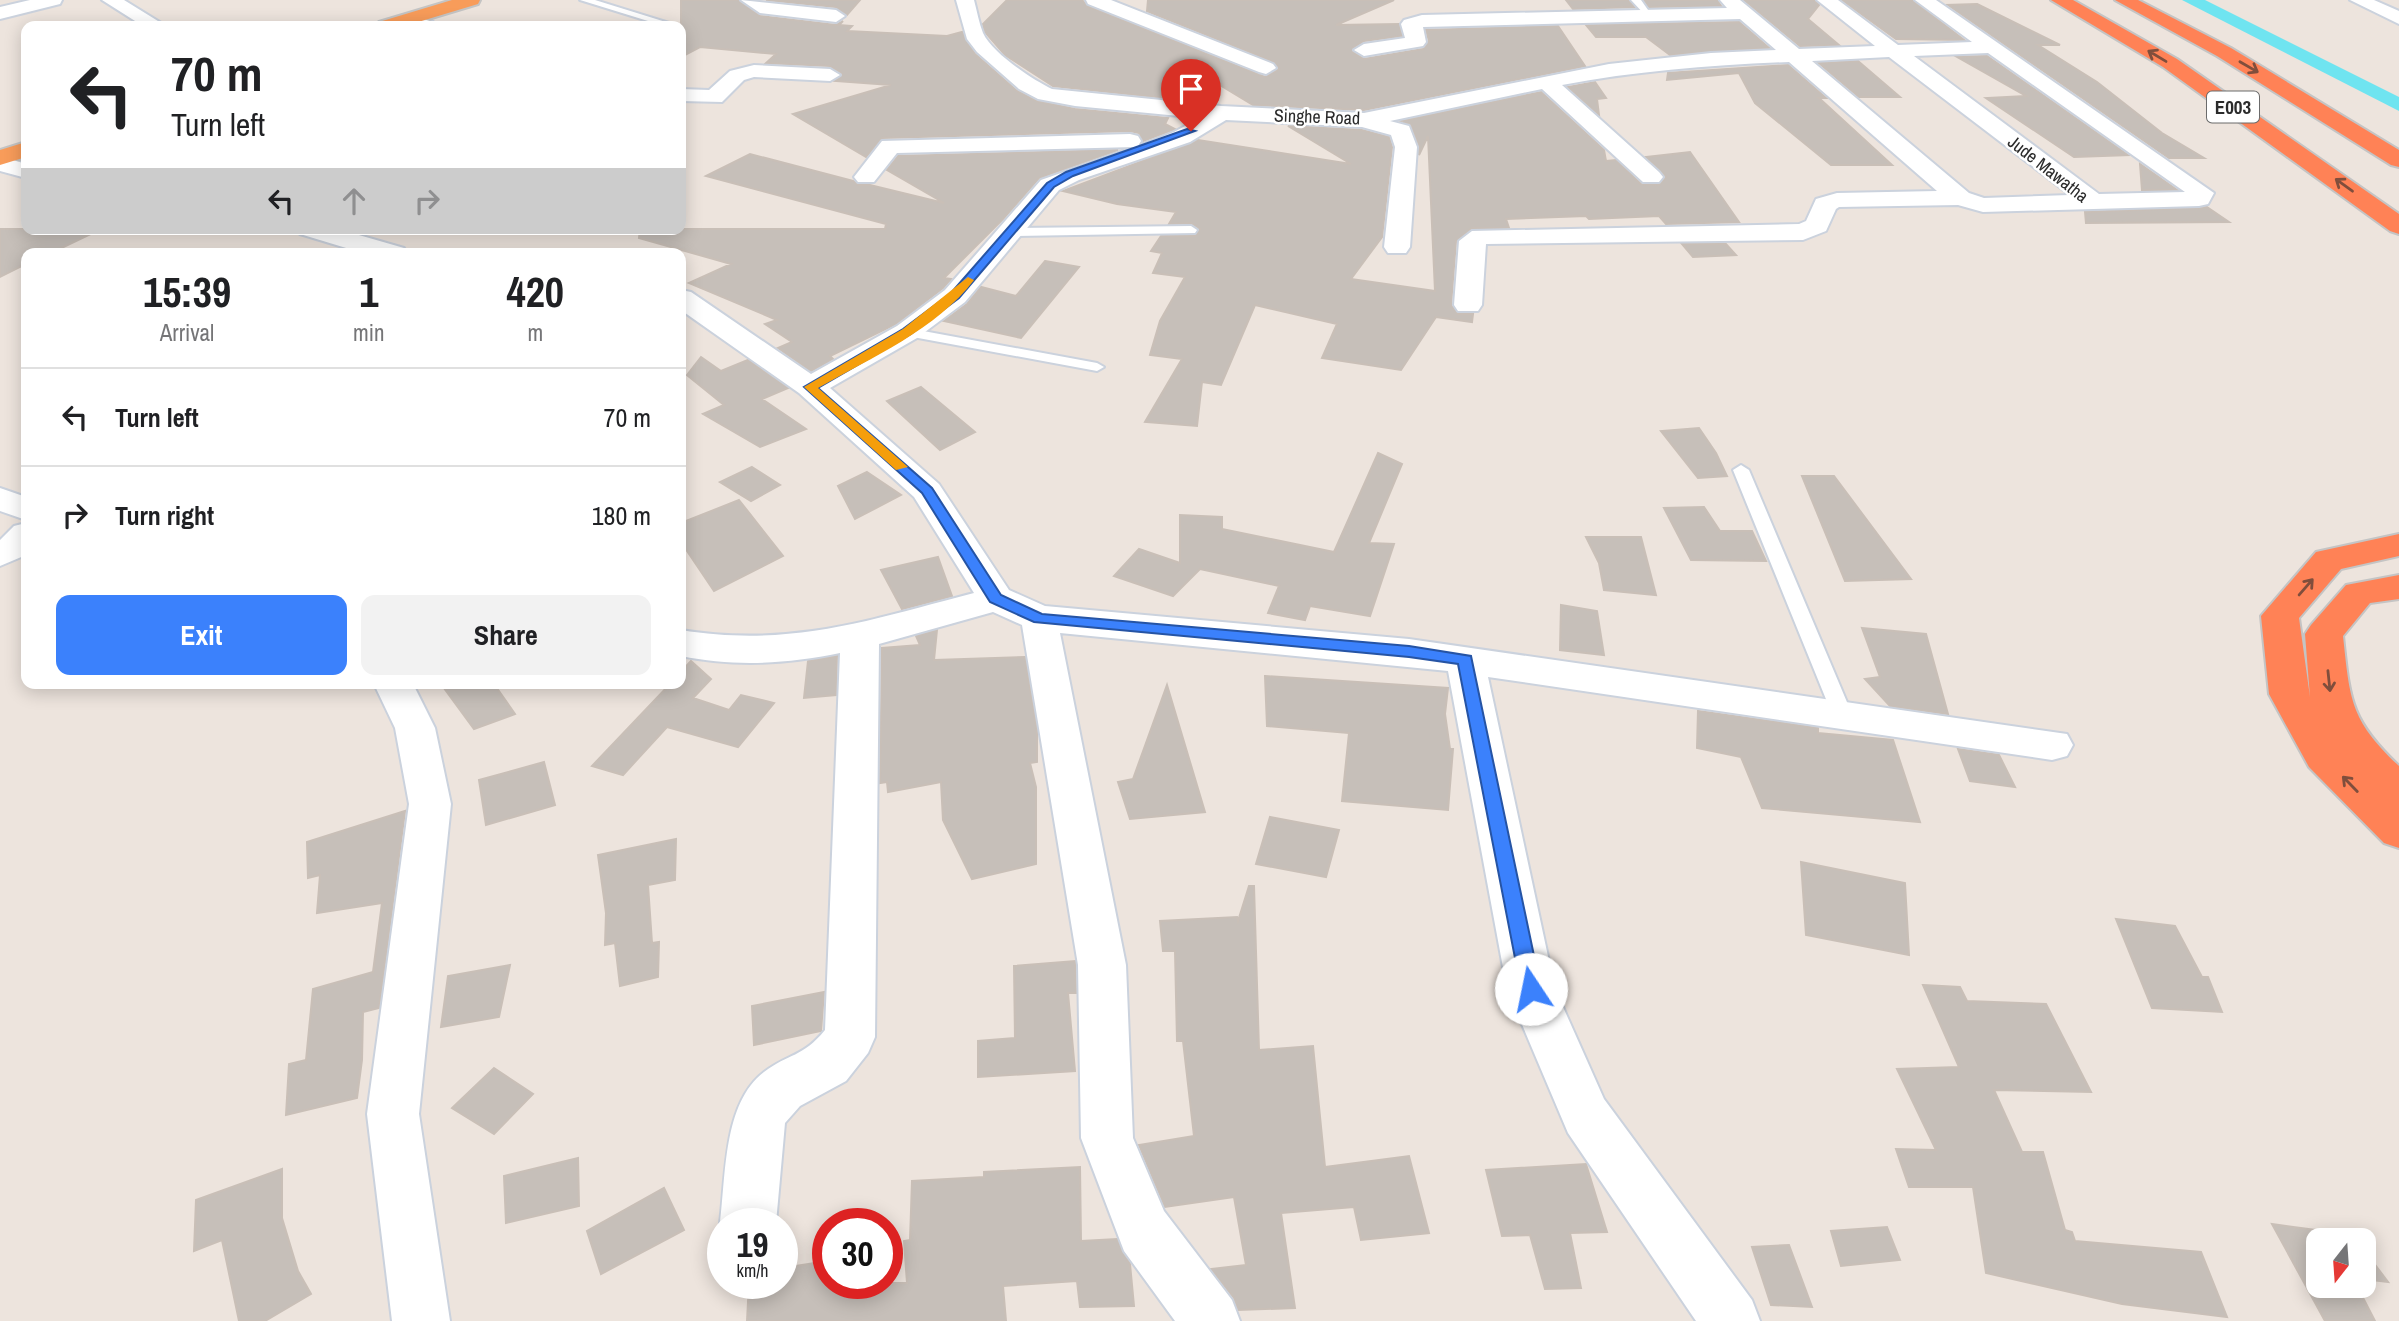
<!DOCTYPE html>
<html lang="en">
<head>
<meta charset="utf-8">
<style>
  body { margin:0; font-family:"Archivo Narrow",sans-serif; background:#f2f2f2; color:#202124; height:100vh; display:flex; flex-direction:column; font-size:26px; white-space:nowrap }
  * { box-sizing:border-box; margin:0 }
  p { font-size:23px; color:#757577 }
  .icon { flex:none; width:38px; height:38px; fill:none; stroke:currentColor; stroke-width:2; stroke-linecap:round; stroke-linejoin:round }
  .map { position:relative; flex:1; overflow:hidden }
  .sheet { position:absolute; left:21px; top:248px; width:665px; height:441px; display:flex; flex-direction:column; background:#fff; border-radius:14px; box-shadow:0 4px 18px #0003 }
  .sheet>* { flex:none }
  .banner { position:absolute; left:21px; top:21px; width:665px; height:214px; border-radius:14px; box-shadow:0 4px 18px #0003; background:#fff; color:#202124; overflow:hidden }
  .needle { width:46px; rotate:197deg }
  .fabs { position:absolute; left:2306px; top:1228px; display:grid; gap:14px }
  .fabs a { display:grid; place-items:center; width:70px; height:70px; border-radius:14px; background:#fff; box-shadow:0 4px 18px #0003; font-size:35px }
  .speed { position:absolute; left:707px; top:1208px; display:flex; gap:14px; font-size:35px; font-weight:700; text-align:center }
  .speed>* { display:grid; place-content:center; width:91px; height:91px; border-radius:50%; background:#fff; box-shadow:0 4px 18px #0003; line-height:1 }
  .speed small { font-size:18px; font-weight:400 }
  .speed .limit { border:10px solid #d22; background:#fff; color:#111 }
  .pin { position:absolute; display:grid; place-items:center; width:60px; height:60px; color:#fff; margin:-72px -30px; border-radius:50% 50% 50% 0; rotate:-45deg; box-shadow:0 0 7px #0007 }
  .pin .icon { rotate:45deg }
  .me { position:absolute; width:77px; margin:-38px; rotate:349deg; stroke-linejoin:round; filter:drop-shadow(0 0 5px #0008) }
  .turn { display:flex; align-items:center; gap:24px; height:147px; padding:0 35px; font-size:32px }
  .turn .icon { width:91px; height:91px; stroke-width:2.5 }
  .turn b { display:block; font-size:49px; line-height:60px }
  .lanes { display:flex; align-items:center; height:66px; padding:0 35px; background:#0003; justify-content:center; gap:35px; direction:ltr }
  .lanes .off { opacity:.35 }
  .eta { display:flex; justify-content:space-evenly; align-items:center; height:119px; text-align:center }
  .eta b { font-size:42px; font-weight:700; line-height:49px }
  .cta { display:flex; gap:14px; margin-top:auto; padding:14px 35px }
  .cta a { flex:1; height:80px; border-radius:14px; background:#3b81fc; color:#fff; font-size:28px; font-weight:700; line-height:80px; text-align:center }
  .cta a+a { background:#f2f2f2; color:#202124 }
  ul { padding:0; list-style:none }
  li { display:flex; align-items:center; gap:21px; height:98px; padding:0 35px; border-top:2px solid #e0e0e0 }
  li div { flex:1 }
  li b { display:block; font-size:26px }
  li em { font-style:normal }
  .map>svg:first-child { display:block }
</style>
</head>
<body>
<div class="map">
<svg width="2399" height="1321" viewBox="0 0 2399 1321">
  <rect width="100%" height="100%" fill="#ede4dd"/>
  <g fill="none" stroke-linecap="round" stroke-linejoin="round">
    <path fill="#6fe4f0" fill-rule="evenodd" d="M2182 0H2205L2399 97V111Z"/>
  </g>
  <path fill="#c6bfb9" stroke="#c9bfb7" stroke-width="2" d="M681 0H738L760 16 836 25 843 21 839 25 852 26 847 31 947 36 962 32 975 54 1017 91 1037 101 1075 109 1168 118 1165 124 1175 129 1143 141 1139 133 1130 131 882 138 866 157 793 114 891 85 835 81 842 74 830 66 766 63 776 54 700 47 681 57Z
    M766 0H860L847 15 836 7Z
    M1007 0H1082L1087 6 1265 77 1279 69 1274 62 1147 11 1148 0H1394L1336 25 1399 24 1402 36 1364 41 1353 48V52L1364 59 1423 49 1429 41 1426 30 1558 26 1585 66 1364 110 1253 105 1185 64 1174 99 1053 86 1005 55 985 32 983 24Z
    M1566 0H1628L1634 7 1573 9Z
    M1644 0H1717L1721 6 1649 7Z
    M1744 0H1814L1819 5 1808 19 1839 45 1800 46Z
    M1842 0H1912L1964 40 1896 39Z
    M1977 4 2060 45H2038L2097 82 2162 133 2204 158H2169L1948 5Z
    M1739 22 1769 48 1670 55 1646 37H1596L1586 25Z
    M1987 56 2128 155 2074 157 1986 98 2026 96 1957 57Z
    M1858 61 1900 97H1859L1819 63Z
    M1788 65 1826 98H1819L1892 165H1831L1755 103 1739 73 1667 80 1668 73Z
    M1595 82 1606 98 1597 99 1599 115 1568 87Z
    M1541 92 1604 150 1606 161 1616 160 1641 184 1659 185 1666 177 1646 157 1690 152 1739 222 1666 224 1659 216 1589 219 1586 216 1506 219 1509 228H1472L1456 241 1451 305 1458 314H1473L1472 322 1436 317 1401 370 1322 358 1337 324 1255 305 1221 385 1202 382 1197 426 1145 422 1182 359 1150 355 1160 321 1185 277 1153 273 1162 253 1151 251 1161 236H1195L1200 229 1191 223 1169 224 1176 212 1117 204 1063 191 1198 140 1351 164 1288 126 1362 130 1389 137 1392 147 1382 237 1351 279 1435 291 1428 136 1419 155V146L1411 125 1401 121Z
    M1118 150 1039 178 1003 219 944 278 951 279 943 288 896 324 830 356 833 359 811 371 778 348 792 342 765 324 777 320 689 283 731 264 639 238 640 229H885L886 224 706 176 750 154 853 181 858 185H870L944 203 887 170 898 156Z
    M2140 164 2177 190H2142Z
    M2207 207 2229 222 2086 223 2085 212Z
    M0 229H101L49 254H26V264L0 277Z
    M1682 244H1726L1736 255 1693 257Z
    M1045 261 1079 267 1021 338 944 321 967 304 981 287 1016 296Z
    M701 357 721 371 748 360 788 388 762 399 806 429 760 447 703 414 724 405 687 375Z
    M921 387 975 432 940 450 887 401Z
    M1699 428 1716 453 1727 476 1698 478 1661 431Z
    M1378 453 1402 464 1369 543 1394 544 1370 616 1310 606 1305 620 1268 613 1279 586 1200 569 1173 596 1114 576 1139 549 1180 563V515L1222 517V529L1334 552Z
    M752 467 780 485 751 501 720 482Z
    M867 472 901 495 855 519 838 486Z
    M1802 476H1834L1911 579 1845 581Z
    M739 500 783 556 714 591 681 542V523Z
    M1704 507 1720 531H1752L1766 561 1691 560 1664 508Z
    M1586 537H1641L1656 595 1604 590 1599 563Z
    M938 557 952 596 902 609 881 570Z
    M1561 605 1597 611 1604 655 1560 650Z
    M1862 628 1926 634 1948 714 1890 706 1865 679 1880 677Z
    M937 630 934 660 1025 657 1037 730V762L1030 763 1036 787V864L972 879 943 820 941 782 888 792 887 782 880 783 882 648 920 645 916 636Z
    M837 656 836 695 804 698 808 661Z
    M691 661 711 679 693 698 729 710 741 695 774 703 738 747 667 727 623 775 592 766 670 684H681V672Z
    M1265 676 1448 688 1445 714 1450 749H1453L1448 810 1342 801 1349 733 1267 726Z
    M441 684H494L515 714 474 729Z
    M1167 685 1205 812 1130 819 1118 782 1133 779Z
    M1698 711 1818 728V733L1893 740 1920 822 1762 808 1741 757 1697 748Z
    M1958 749 1999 755 2015 787 1970 781Z
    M544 762 555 805 486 825 479 780Z
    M405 811 379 1008 363 1012 362 1060 357 1098 286 1115 289 1064 306 1060 313 989 373 972 382 903 317 913 320 875 308 878 307 842Z
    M1270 817 1339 830 1326 877 1256 864Z
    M676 839 675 880 648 885 652 943 659 942 658 977 620 986 615 943 605 945 606 913 598 855Z
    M1801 862 1905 883 1909 955 1806 935Z
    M1249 886H1254L1259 1050 1313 1046 1325 1167 1409 1156 1429 1233 1361 1240 1354 1207 1281 1213 1295 1308 1238 1310 1234 1298 1211 1269 1246 1265 1234 1197 1165 1207 1139 1145 1194 1136 1183 1041H1177L1175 951H1163L1160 921 1237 917 1238 921Z
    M2116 919 2175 926 2202 977H2208L2222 1012 2152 1008Z
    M1075 961 1076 993H1068L1075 1071 978 1077V1041L1015 1038 1014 966Z
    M510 965 499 1017 441 1027 448 976Z
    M1923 985 1960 987 1967 1001 2046 1004 2091 1092 1994 1090 2022 1152H2043L2065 1230 2072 1232 2075 1241 2201 1252 2227 1317 2122 1304 1986 1273 1973 1187H1909L1896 1149 1936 1150 1897 1069 1959 1067Z
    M824 992 821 1031 754 1045 752 1006Z
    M494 1068 533 1094 494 1134 452 1108Z
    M578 1158 579 1206 506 1223 504 1176Z
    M1586 1164 1607 1232 1570 1233 1581 1288 1545 1289 1530 1235 1502 1236 1486 1170Z
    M1080 1167 1081 1241 1117 1239 1130 1264 1134 1306 1080 1307 1077 1281 1003 1286 1006 1321H747L749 1283H782V1268L828 1261V1283H907L904 1241 910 1240 912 1181 984 1177V1172Z
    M282 1169V1218L298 1271 311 1294 265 1321H239L222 1240 194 1251 196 1200Z
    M664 1188 684 1230 601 1274 587 1231Z
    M2272 1224 2353 1235 2357 1241H2319V1286H2357L2375 1321H2325Z
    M1887 1227 1900 1260 1841 1266 1831 1231Z
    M1789 1245 1812 1307 1771 1305 1752 1247Z
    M2364 1250 2388 1282 2364 1279Z"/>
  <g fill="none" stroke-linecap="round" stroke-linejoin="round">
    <g stroke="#cbd2dd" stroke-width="4">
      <path id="service" d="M580 0H595L669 23 661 25Z
        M1631 0H1641L1653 17H1647Z
        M1191 226 1197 230 1195 233 1009 236 1003 232 1009 228Z
        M907 328 1097 363 1104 367 1097 371 902 335V329Z
        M1741 465 1749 470 1852 714 1849 719H1835L1832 714 1733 470Z"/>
    </g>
    <g stroke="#cbd2dd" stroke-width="4">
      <path id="minor" d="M30 0H62L60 4 0 19V7Z
        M102 0H124L166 26H143Z
        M741 0 836 10 845 16 836 22 760 13Z
        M956 0H974C977 11 979 23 983 33 992 53 1033 80 1052 89L1221 106 1364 113 1609 64 1711 53 1776 50 1740 19 1423 27 1426 42 1423 46 1364 56 1354 50 1364 44 1405 38 1401 24 1404 20 1422 15 1727 8 1720 0H1740L1799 49 1875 46 1817 0H1838L1898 45 1972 42 1915 0H1936L2214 193 2208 204 2199 206 1983 212 1958 205 1839 207 1836 209 1826 231 1803 240 1486 244 1482 305 1478 311H1458L1454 305 1459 241 1472 231 1799 224 1806 221 1816 199 1837 193 1937 191 1789 62C1713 65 1637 71 1562 85L1659 172 1663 177 1659 182H1643L1542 89 1390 121 1409 126 1417 147 1410 247 1406 253H1388L1384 247 1395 147 1391 135 1362 127 1226 120 1190 142 1079 180 1059 190 965 302 917 338 830 388 939 484 1009 590 1045 606 1409 639 2067 734 2073 745 2067 756 2052 760 1488 677 1555 989 1604 1099 1752 1300 1760 1321H1696L1568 1133 1507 989 1448 671 1060 633 1126 965 1133 1138 1164 1211 1232 1300 1240 1321H1175L1124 1251 1081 1138 1078 965 1022 625 993 612 879 644 875 1037 868 1053 846 1081 800 1106 785 1123 776 1223H723V1229L720 1223C726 1176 723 1103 764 1072 789 1053 802 1058 825 1030L840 653C786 664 735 667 681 656V630C790 648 870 620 974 593L914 497 799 393 681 310V290L691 292 811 374 897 326 945 290 1041 180 1135 147 897 153 874 182H858L854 177 882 141 1130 134 1138 136 1141 141 1138 146 1174 132 1200 118 1075 106 1038 99 1019 89 977 52 967 39ZM1988 53 2185 192 2099 194 1914 56ZM1889 57 2070 195 1984 198 1969 193 1812 61Z
        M1086 0H1111L1273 64 1276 68 1266 74 1259 72 1088 4Z
        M2350 0H2374L2399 11V24Z
        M408 14 433 22 436 26 401 24 398 20 401 16Z
        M754 65 830 69 840 75 830 81 754 77 744 80 722 102 681 101V89L709 90 730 71Z
        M0 156 26 164V178L0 171Z
        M296 229H338L404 248 408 254H366L300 234Z
        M0 488 26 497V520L0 511Z
        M26 523V555L0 566V540L14 526Z
        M374 684H413L435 728 451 804 419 1114 450 1321H392L367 1114 409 804 395 728Z"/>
    </g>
    <g stroke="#c4c4c4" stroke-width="4">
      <path id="trunk" d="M452 0H480L478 4 405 26H376L379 22Z
        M26 142V157L0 165V150Z"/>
    </g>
    <g stroke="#c4c4c4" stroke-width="4">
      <path id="motorway" d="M2051 0H2073L2177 59 2399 214V234L2390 231 2163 67Z
        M2115 0H2138L2231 48 2399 150V167L2391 165 2217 56Z
        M2399 534V556L2341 569 2299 618 2310 697 2305 634 2311 625 2346 585 2399 575V599L2370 603 2343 636C2350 700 2350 720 2399 766V848L2384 843 2309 767 2269 694 2261 616 2316 552Z"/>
    </g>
    <use href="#service" fill="#fff" fill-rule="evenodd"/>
    <use href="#minor" fill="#fff" fill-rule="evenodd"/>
    <use href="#trunk" fill="#f89c5a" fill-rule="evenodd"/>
    <use href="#motorway" fill="#ff8256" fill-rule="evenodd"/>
  </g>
  <defs><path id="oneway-shaft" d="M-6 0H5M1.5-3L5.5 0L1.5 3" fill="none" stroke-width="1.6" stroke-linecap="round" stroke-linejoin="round" transform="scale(1.75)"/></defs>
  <g stroke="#804e3c">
    <use href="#oneway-shaft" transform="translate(2157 56) rotate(-149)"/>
    <use href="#oneway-shaft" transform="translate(2249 67) rotate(30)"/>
    <use href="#oneway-shaft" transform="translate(2344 185) rotate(-144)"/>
    <use href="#oneway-shaft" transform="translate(2306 587) rotate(-49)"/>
    <use href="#oneway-shaft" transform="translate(2329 681) rotate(84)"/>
    <use href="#oneway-shaft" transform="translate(2350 784) rotate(-134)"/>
  </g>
  <path fill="#3b81fc" stroke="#2654a4" stroke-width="2" d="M1187 129 1195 131 1073 176 1054 187 959 298 911 334 818 388 932 488 1001 595 1042 614 1409 646 1471 656 1541 989 1539 995 1531 998 1524 995 1521 989 1458 664 1409 657 1034 622 990 602 922 493 804 387 903 329 951 293 1047 183 1066 172Z"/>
  <path fill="#f59e0b" d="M968 277 974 280C937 329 871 358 818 388L908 467 896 470 804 387 903 329Z"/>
  <g text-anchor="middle" stroke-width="5" stroke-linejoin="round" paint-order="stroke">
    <g font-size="18" fill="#2b2b2b" stroke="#fff">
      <text transform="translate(1317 117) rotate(2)" y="6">Singhe Road</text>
      <text transform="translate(2048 169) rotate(38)" y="6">Jude Mawatha</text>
    </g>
    <rect fill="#fff" stroke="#6b6b6b" stroke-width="2" x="2207" y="91.5" width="52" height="31" rx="5"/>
    <g font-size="19" font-weight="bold" fill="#2b2b2b">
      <text x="2233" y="114">E003</text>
    </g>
  </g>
</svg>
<div class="fabs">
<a><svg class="needle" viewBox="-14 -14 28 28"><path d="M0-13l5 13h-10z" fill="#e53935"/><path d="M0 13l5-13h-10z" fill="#757577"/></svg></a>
</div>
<div class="speed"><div>19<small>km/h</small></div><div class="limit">30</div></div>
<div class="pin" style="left:1191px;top:131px;background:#d93025"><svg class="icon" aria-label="arrive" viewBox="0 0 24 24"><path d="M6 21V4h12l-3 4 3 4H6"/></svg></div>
<svg class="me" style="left:1531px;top:989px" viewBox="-20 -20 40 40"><circle r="19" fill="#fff"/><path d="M0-13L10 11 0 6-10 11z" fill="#3b81fc"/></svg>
<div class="banner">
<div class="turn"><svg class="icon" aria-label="left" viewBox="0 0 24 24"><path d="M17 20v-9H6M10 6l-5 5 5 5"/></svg><div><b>70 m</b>Turn left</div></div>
<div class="lanes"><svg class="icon" aria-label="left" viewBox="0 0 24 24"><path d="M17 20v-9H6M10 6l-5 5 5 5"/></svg><svg class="icon off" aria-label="ahead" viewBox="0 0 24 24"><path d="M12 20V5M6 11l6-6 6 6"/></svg><svg class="icon off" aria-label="right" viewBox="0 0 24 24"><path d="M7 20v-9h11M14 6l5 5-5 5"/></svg></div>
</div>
<section class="sheet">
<div class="eta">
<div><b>15:39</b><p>Arrival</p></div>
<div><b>1</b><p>min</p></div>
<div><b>420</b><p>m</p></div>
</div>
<ul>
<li><svg class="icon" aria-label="left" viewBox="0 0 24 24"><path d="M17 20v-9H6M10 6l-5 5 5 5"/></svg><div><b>Turn left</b></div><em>70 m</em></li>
<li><svg class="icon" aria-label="right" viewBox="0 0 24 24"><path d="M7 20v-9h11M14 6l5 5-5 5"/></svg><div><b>Turn right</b></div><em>180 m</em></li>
</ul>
<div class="cta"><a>Exit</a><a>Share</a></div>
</section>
</div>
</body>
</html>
